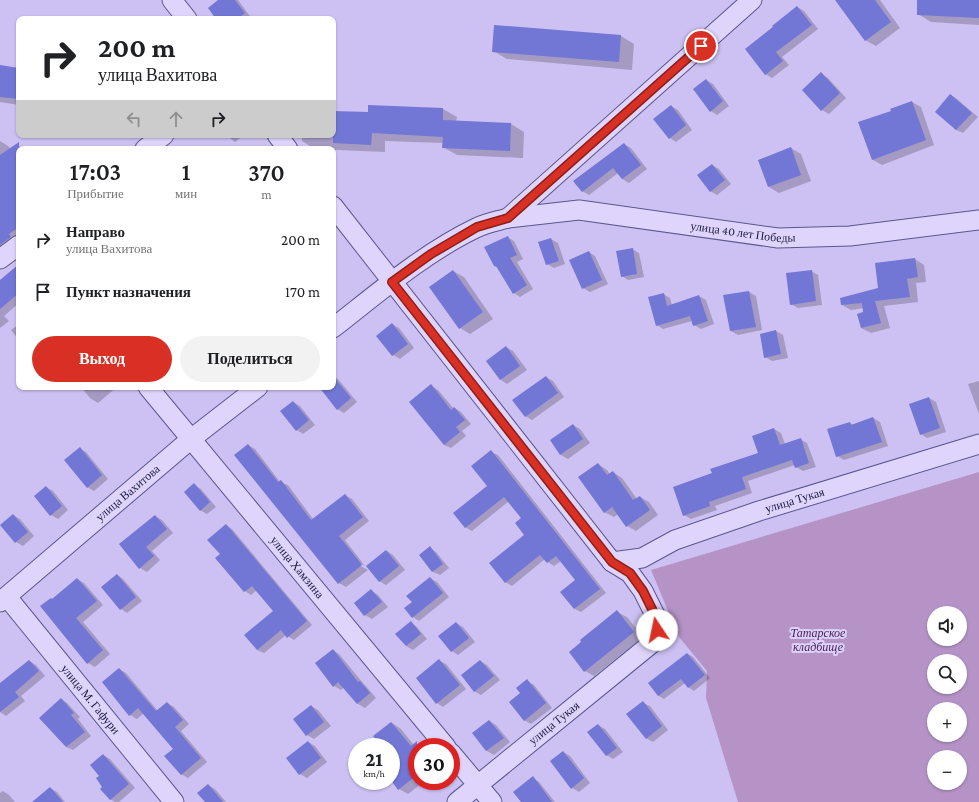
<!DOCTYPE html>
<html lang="ru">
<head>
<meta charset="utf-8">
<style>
  body { margin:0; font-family:"Crimson Pro",serif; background:#f2f2f2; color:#202124; height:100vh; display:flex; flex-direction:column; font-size:15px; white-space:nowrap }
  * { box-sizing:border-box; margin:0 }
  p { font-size:13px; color:#757577 }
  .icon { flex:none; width:22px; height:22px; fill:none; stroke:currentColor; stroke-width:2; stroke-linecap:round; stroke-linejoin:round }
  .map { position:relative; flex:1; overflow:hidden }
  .details { position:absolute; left:16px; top:146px; width:320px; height:244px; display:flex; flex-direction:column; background:#fff; border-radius:8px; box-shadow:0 1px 3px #0004 }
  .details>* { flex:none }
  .banner { position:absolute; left:16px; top:16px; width:320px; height:122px; border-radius:8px; box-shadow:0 1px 3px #0004; background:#fff; color:#202124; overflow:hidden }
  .controls { position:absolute; left:927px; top:606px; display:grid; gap:8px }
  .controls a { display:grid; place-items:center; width:40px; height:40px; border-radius:50%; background:#fff; box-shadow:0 1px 3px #0004; font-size:20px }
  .speed { position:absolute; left:348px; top:738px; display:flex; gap:8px; font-size:20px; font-weight:700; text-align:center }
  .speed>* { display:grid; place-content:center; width:52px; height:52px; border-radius:50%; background:#fff; box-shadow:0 1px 3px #0004; line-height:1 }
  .speed small { font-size:10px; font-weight:400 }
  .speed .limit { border:6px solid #d22; background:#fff; color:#111 }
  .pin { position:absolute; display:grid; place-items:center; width:34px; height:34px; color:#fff; margin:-17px; border:2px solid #fff; border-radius:50%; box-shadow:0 1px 4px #0007 }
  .me { position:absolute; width:44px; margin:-22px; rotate:349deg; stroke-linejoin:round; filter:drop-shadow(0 0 3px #0008) }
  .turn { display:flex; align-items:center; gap:14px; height:84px; padding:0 16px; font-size:18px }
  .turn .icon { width:52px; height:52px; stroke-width:2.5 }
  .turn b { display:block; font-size:28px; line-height:34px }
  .lanes { display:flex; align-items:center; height:38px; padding:0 16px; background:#0003; justify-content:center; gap:20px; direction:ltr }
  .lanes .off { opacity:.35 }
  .eta { display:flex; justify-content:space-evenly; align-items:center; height:68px; text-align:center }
  .eta b { font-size:24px; font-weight:600; line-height:28px }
  .primary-button { display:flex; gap:8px; margin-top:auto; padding:8px 16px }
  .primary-button a { flex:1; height:46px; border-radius:24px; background:#d93025; color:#fff; font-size:16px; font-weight:600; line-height:46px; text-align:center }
  .primary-button a+a { background:#f2f2f2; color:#202124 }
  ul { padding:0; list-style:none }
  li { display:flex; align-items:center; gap:12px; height:52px; padding:0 16px }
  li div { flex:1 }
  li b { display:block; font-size:15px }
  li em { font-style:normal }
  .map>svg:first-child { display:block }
</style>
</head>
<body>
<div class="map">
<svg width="979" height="802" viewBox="0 0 979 802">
  <rect width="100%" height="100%" fill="#cdc1f3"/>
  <path fill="#b593c6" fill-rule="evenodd" d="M979 472V802H738L706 698 707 671 679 637 651 570ZM934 613H960V639H934ZM934 661H960V687H934ZM934 709H960V735H934ZM934 757H960V783H934Z"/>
  <path fill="#0003" d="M219 0H238L252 19H217Z
    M836 0H880L900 28 876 46 865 40Z
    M918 0H979V25L931 22 918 14Z
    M797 7 804 11 818 29 782 57 789 65 772 78 765 74 746 49Z
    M621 36 634 44 632 70 507 59 493 51Z
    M0 66 19 69V105L0 102Z
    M821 74 828 78 846 98 829 114 822 110Z
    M706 80 713 84 729 106 717 115 711 111Z
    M951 95 957 99 978 117 963 133 956 130 936 111Z
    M912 102 921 107 934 145 882 165 873 160 892 111Z
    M671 106 678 110 692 130 676 142 670 138Z
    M443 109 457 117 456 121 511 124 524 132 523 158 457 155 443 147V143L385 141V152L315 149 302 141V135H333V112L369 113Z
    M226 135H244L235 142Z
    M0 141 8 146 11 149 17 145 24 149H19V249L0 252Z
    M624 144 631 148 647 169 629 183 622 179 618 173 589 195 582 191Z
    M183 146 188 149H178Z
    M791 148 801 154 811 181 779 193 769 187Z
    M712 165 719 169 731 184 717 195 710 191Z
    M507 237 514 241 523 259 517 262 533 289 520 297 514 293 498 268 494 266Z
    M551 239 558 243 565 264 554 268 547 264 540 243Z
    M632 249 639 253 644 277 628 280 622 276Z
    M589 252 595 256 608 284 590 292 583 288Z
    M915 259 924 265 926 282 916 283 918 302 884 306 890 328 871 333 861 328 864 313V308L851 310 842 305 879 289Z
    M453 271 464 277 493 319 470 334 460 328 431 287Z
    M811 271 818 275 822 305 798 308 791 304Z
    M19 272V303L4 316 9 321 0 328V281Z
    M749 292 756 296 762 330 738 335 731 331 724 296Z
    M663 294 670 298 672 305 699 296 706 300 714 324 701 329 694 325 692 321 663 329 657 325Z
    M19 324V340L11 330Z
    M392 324 399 328 414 348 400 359 393 355 378 336Z
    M776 331 783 335 788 358 772 361 765 357Z
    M506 347 513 351 527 370 507 384 501 380Z
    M333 376 338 379 357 402 344 413 337 409 320 387H333Z
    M546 377 553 381 564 397 532 420 525 416Z
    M979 381V414L968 384Z
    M432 386 438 390 454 409 455 408 461 412 471 424 462 431 466 436 451 448 444 445Z
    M81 387H117L98 403 90 398Z
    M929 398 936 402 946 432 927 438 921 434Z
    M293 402 300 406 315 425 303 434 297 430Z
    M873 418 880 422 888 446 844 460 837 456 850 423 854 425Z
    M573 425 580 429 590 443 568 459 561 455 551 440Z
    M774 429 781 433 785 444 800 439 807 443 816 467 803 471 796 467 795 465 748 481 752 493 715 506 717 510 691 519 684 515 713 474 759 454Z
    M248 445 255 449 280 482 288 485 313 519 345 495 352 499 369 521 345 540 365 566 358 562 357 564 368 570 346 587 339 583 236 455Z
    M80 449 86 452 108 479 94 491 87 487Z
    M491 452 498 455 606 593 581 612 575 609 562 592 576 580 561 561 554 566 548 562 545 559 512 586 505 582 526 535 522 518 509 501 472 531 465 527 488 486Z
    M598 464 607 470 610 474 613 472 622 478 637 499 640 497 649 502 658 515 636 531 627 526 618 514 614 517 604 512Z
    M194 485 201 489 216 507 207 514 200 510Z
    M46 487 53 491 68 510 58 519 51 515Z
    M13 515 20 519 34 536 23 546 16 542Z
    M155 516 162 520 173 533 152 551 160 560 147 572 140 568Z
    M226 525 232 529 312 625 294 640 286 635 264 653 257 650 274 611 257 590 251 595 245 591 221 555Z
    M430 548 436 552 449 568 440 575 433 572 420 555Z
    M387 551 393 555 405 570 386 585 379 581Z
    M117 575 123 579 142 601 127 613 121 609Z
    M430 578 437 582 449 597 419 621 413 617V602Z
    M77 579 84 583 103 605 83 622 110 654 95 667 88 663 53 600Z
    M371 591 378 595 388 607 372 619 365 615 356 603Z
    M617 612 627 617 643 637 594 676 585 671Z
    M411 623 417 627 427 639 413 650 406 646Z
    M456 623 463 627 475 642 458 655 452 651Z
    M333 650 339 654 363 683 366 686 376 698 365 708 358 704 344 687 341 690 334 686Z
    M688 654 693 657 710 678 694 691 688 687 685 683 664 699 659 696 649 683Z
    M29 661 36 665 45 676 21 696 25 701 6 716 0 712V684Z
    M440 661 446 664 466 689 443 707 437 703Z
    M480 661 487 665 500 680 481 695 474 691Z
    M119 669 126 673 158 711 167 703 174 707 189 724 181 731 207 762 188 778 181 774 174 749 144 713 137 719 130 715 103 683Z
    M527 681 534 685 552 708 531 724 524 720 521 693Z
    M61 699 67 703 80 717 78 719 91 736 73 750 66 747Z
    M643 703 650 706 668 730 653 742 646 738Z
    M311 706 318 710 331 726 314 739 307 735Z
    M489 721 496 725 510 742 494 755 487 751 473 733Z
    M392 723 401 729 417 749V781H425L408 794 399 789 391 779V747H383Z
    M598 725 605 729 623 752 613 759 606 755Z
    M308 742 315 746 327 762 307 778 300 774Z
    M563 752 570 756 590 783 579 792 572 788Z
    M103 755 110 759 135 788 119 802H115L110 799 104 787 100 776Z
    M533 778 539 782 555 802H522Z
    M208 785 215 789 226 802H206Z
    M50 788 57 792 65 802H34Z
    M3 791 9 795 15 802H0V793Z"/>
  <path fill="#7276d5" d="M218 0H235L245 13 237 19H216L208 8Z
    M835 0H875L891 22 865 41Z
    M917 0H979V18L917 15Z
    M797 6 812 25 776 52 783 61 765 75 745 49 773 27 772 26Z
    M494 25 621 35 619 62 492 52Z
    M0 65 19 68V99L0 97Z
    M821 72 840 93 821 111 802 90Z
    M706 79 723 101 710 112 693 89Z
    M950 94 972 113 956 130 935 112Z
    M912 101 926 140 872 160 858 122 891 111 890 109Z
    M368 105 443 108V120L511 123 510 151 442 148 443 137 372 133 371 145 333 143V111L368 112Z
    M671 105 686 125 669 139 653 119Z
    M19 142V227L9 234 11 237 0 245V155Z
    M624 143 641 165 622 179 613 168 582 192 573 181Z
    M791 147 801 175 768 187 758 160Z
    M712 164 725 180 710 192 697 175Z
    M508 236 517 255 510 258 527 285 513 294 496 266H494L484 247Z
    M551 238 559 261 546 265 538 242Z
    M633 248 637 274 621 277 616 251Z
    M589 251 602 280 582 289 569 260Z
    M915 258 918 277 907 279 910 297 875 301 881 323 861 328 857 314 863 312 862 303 841 305 840 298 878 288 875 263Z
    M19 264V293L0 309V280Z
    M453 270 483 312 459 329 429 287Z
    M812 270 816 301 790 305 786 273Z
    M749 291 756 327 730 331 723 295Z
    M664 293 667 306 699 295 708 321 693 326 690 316 656 326 648 297Z
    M392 323 408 344 392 356 376 336Z
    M776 330 781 354 764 358 760 334Z
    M506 346 520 366 500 380 486 361Z
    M333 376 351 398 337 410 319 387H333Z
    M546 376 558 393 525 417 512 400Z
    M431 384 451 410 454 407 465 420 456 427 460 432 444 445 409 402Z
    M929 397 940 428 920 435 909 404Z
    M293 401 309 420 296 431 280 411Z
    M873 417 882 442 836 457 827 429 850 422 851 425Z
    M573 424 583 439 560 455 550 440Z
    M774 428 780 445 801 438 809 463 795 468 792 460 742 477 746 489 709 502 710 506 683 516 673 487 712 473 710 469 758 453 752 436Z
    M248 444 278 482 281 480 311 520 345 494 363 517 339 536 362 565 338 584 234 455Z
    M80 447 102 475 87 488 64 460Z
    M491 450 600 589 574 609 560 592 575 580 556 556 547 563 540 555 505 583 489 563 524 535 515 523 521 518 504 497 465 528 453 513 487 486 471 466Z
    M598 463 607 475 613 471 633 500 640 496 650 510 626 527 612 507 604 513 578 477Z
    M194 483 210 502 200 511 184 492Z
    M46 486 62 506 50 516 34 496Z
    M13 514 28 532 15 543 0 525Z
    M155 515 167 529 146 547 154 556 139 569 119 544Z
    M226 524 307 621 287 638 281 630 257 650 244 635 273 611 252 586 244 592 215 558 220 554 207 540Z
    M430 546 443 564 432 572 419 555Z
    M386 550 399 566 379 582 366 566Z
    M117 574 136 597 120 610 101 587Z
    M430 577 443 593 412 618 404 608 412 602 406 596Z
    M77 578 97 601 76 618 103 650 87 664 40 606 51 598 52 599Z
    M371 589 382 602 364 616 354 603Z
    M617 610 634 632 584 672 569 652 581 642 580 640Z
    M411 621 421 634 406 646 395 634Z
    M456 622 469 638 451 652 438 636Z
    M333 649 358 682 360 681 370 693 357 704 338 682 333 687 315 663Z
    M687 653 705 675 688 688 681 679 658 696 648 683Z
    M439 659 460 685 436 704 416 678Z
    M29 660 39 671 15 692 19 697 0 712V683Z
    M480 660 494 676 474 692 461 675Z
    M119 668 156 711 167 702 183 720 175 727 201 758 181 775 164 756 173 749 138 708 129 716 102 682Z
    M527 679 546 703 524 721 509 702 520 693 516 688Z
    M61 698 74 713 71 715 85 732 66 747 39 718Z
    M643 701 662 726 646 739 626 714Z
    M311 705 324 722 306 736 293 719Z
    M489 720 504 738 486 751 472 733Z
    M391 722 411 746 417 741V775L398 790 391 780V747H382L373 736Z
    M598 724 617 748 606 756 587 732Z
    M308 741 321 758 299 775 286 758Z
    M563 751 584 778 571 789 550 761Z
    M103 754 129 784 110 800 100 789 102 787 96 778 99 776 90 765Z
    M533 776 552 802H521L513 792Z
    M208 784 223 802H205L197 793Z
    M50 787 63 802H32Z"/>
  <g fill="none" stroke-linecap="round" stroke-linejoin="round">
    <g stroke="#5a568f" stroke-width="21">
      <g id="minor">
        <path d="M172 0 187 19"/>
        <path d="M277 135 288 149"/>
        <path d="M145 149 164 135"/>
        <path d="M333 206 612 562 630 573 643 591 655 615 657 631 651 644 457 802"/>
        <path id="s1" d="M508 218 579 210 778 238 850 236 979 220"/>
        <path d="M0 259 19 245"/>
        <path d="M333 328C378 293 424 253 476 228 486 223 498 221 508 218L752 0"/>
        <path id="s2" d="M148 387 446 747"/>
        <path id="s3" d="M612 562 642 558 675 540 759 511 979 444"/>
        <path id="s4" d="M7 597 174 802"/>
        <path id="s5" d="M0 602 191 439 258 387"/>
        <path d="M451 753 492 802"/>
      </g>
    </g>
    <use href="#minor" stroke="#dfd5fc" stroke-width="19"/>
  </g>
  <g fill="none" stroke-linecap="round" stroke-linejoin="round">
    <g stroke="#8d1f18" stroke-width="10">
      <path id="route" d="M657 630 655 615 643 591 630 573 612 562 392 282 431 254 477 227 508 218 701 46"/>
    </g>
    <use href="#route" stroke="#d93025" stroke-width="7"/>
  </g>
  <g text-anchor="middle" stroke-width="4" stroke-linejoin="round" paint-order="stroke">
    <g font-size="12" fill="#1d1c3d" stroke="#dbd1f9">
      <text dy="4" stroke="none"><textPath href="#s1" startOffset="237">улица 40 лет Победы</textPath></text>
      <text dy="4" stroke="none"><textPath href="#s5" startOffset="168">улица Вахитова</textPath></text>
      <text dy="4" stroke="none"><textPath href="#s3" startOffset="194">улица Тукая</textPath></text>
      <text dy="4" stroke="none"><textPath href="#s2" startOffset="234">улица Хамзина</textPath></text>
      <text dy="4" stroke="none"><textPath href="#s4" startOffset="132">улица М. Гафури</textPath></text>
      <text transform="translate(554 723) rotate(-39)" y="4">улица Тукая</text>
    </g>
    <g font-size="12" font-style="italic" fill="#4f205b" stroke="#dbd1f9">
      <text x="818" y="637">Татарское<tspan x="818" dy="14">кладбище</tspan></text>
    </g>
  </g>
</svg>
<div class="controls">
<a><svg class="icon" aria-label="sound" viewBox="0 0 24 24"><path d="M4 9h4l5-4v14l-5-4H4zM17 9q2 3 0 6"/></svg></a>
<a><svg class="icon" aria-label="search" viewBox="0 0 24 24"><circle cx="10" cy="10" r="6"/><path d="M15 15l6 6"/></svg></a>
<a>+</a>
<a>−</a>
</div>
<div class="speed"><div>21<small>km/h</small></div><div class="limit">30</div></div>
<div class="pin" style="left:701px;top:46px;background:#d93025"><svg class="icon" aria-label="arrive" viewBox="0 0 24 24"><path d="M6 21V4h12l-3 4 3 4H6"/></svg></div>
<svg class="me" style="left:657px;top:630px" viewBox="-20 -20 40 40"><circle r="19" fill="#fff"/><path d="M0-13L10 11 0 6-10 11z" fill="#d93025"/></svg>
<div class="banner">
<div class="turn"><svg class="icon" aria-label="right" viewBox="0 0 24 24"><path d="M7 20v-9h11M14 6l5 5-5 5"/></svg><div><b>200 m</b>улица Вахитова</div></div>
<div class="lanes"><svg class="icon off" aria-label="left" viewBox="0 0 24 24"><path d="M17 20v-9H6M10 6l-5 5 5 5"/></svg><svg class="icon off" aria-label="ahead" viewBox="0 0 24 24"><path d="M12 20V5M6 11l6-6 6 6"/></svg><svg class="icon" aria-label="right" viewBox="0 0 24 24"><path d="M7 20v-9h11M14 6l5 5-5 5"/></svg></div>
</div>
<section class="details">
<div class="eta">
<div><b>17:03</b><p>Прибытие</p></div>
<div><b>1</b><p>мин</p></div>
<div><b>370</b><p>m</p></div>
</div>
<ul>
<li><svg class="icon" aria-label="right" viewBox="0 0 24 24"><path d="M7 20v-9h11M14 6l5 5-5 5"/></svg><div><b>Направо</b><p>улица Вахитова</p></div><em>200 m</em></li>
<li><svg class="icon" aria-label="arrive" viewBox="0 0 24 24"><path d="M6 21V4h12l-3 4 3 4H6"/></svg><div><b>Пункт назначения</b></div><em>170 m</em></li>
</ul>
<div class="primary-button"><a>Выход</a><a>Поделиться</a></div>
</section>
</div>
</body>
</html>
